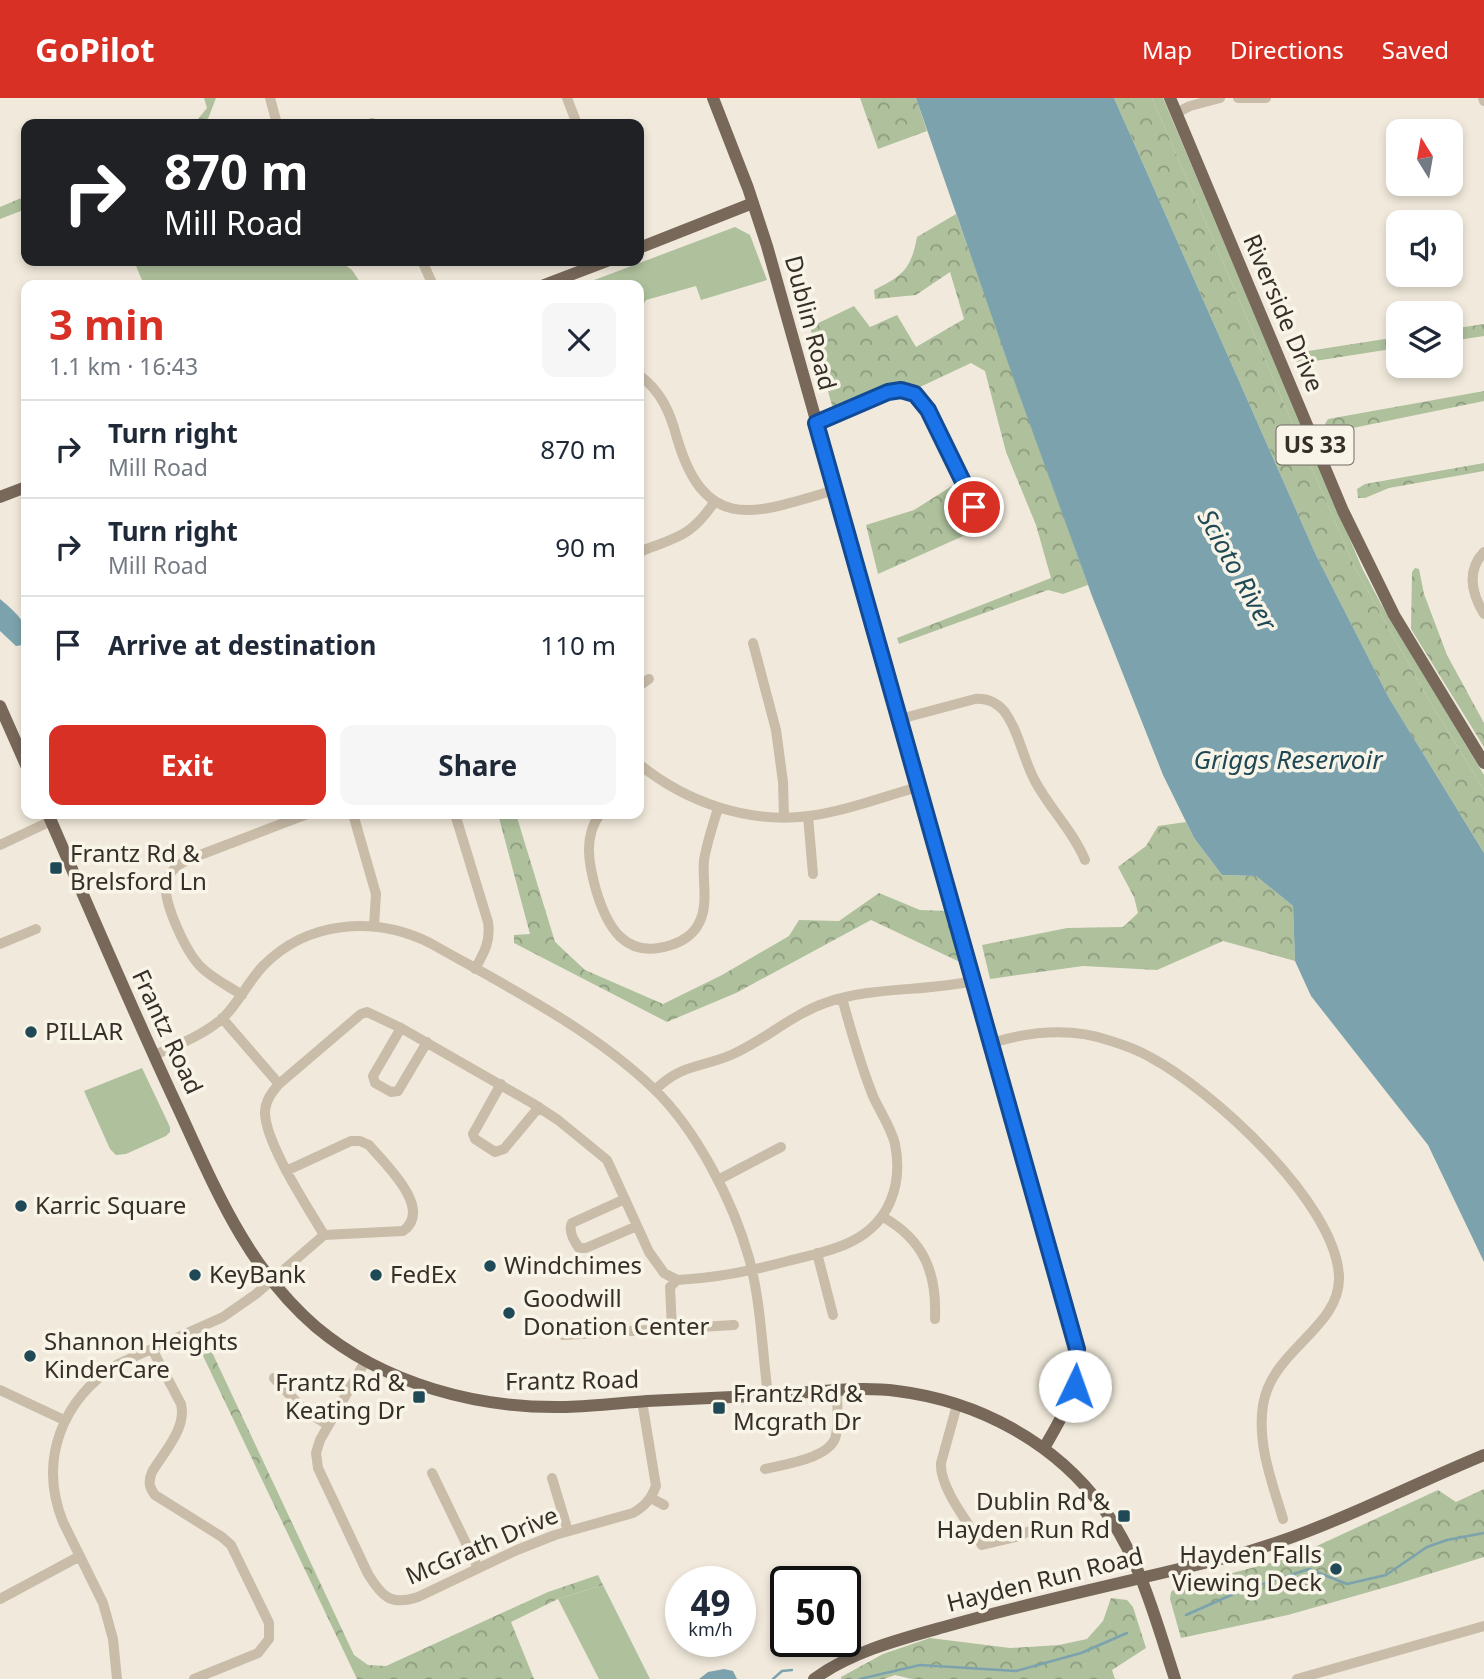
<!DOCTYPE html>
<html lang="en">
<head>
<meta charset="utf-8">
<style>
  body { margin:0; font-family:"Noto Sans",sans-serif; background:#f6f6f7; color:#1f2937; height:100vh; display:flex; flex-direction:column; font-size:26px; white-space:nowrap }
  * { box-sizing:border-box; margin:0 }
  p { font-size:23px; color:#747a83 }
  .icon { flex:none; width:38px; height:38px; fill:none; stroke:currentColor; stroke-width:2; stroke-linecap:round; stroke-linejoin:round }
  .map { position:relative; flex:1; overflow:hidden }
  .details { position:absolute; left:21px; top:182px; width:623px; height:539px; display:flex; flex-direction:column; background:#fff; border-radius:14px; box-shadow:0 4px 10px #0003 }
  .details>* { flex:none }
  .guide { position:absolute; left:21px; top:21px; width:623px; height:147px; border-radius:14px; box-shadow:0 4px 10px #0003; background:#202124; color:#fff; overflow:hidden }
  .needle { width:46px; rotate:349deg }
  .tools { position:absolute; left:1386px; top:21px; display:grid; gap:14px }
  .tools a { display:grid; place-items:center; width:77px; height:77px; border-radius:14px; background:#fff; box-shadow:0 4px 10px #0003; font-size:35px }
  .speed { position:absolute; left:665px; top:1468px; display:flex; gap:14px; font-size:35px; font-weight:700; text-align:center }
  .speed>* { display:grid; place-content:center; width:91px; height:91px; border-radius:50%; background:#fff; box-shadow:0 4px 10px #0003; line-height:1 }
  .speed small { font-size:18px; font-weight:400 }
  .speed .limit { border:4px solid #111; border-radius:10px; background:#fff; color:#111 }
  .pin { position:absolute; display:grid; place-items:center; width:60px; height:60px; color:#fff; margin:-30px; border:4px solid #fff; border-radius:50%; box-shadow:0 2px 7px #0007 }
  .me { position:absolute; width:77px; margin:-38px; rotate:3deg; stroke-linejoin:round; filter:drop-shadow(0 0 5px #0008) }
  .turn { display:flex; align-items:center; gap:24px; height:147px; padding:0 28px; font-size:32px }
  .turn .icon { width:91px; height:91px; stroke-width:2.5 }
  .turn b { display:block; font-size:49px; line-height:60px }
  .round { display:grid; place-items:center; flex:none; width:74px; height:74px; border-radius:14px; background:#f6f6f7 }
  .headline { display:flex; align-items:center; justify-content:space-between; height:119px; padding:0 28px }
  h1 { font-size:42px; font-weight:700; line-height:52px; color:#d93025 }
  .button { display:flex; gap:14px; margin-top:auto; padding:14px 28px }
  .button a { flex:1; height:80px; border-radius:14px; background:#d93025; color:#fff; font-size:28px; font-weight:700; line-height:80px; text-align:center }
  .button a+a { background:#f6f6f7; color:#1f2937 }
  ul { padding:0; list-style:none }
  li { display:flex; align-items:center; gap:21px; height:98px; padding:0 28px; border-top:2px solid #e0e1e3 }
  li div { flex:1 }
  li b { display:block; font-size:26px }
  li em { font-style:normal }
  header { display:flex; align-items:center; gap:42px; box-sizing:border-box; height:98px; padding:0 35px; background:#d93025; color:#fff }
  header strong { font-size:33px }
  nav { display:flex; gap:38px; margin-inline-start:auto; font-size:24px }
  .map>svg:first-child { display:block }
</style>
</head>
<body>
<header>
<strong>GoPilot</strong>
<nav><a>Map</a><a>Directions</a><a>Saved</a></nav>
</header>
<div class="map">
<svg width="1484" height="1581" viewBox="0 0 1484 1581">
  <defs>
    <pattern id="forest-crowns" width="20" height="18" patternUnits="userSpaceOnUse" patternTransform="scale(1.75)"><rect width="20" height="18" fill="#aec09c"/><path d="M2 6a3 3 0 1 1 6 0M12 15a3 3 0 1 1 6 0" fill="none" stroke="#8e9c7f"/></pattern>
  </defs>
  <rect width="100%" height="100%" fill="#f1eadc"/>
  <path fill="#aec09c" d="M1152 0H1163L1362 470 1381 506 1484 677V692L1429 602 1355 470Z
    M735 129 750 137 767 182 701 202 696 188 646 202 641 210 639 209V187H581Z
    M134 163H340L352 172 362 187H144Z
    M142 970 170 1029V1034L166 1038 126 1056 116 1057 110 1051 84 993Z
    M603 1487 650 1581H599L558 1501Z"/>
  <path fill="url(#forest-crowns)" d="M204 0H216L206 26H187L198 21 207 10Z
    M860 0H916L927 33 878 51Z
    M1114 0H1152L1355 470 1429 602 1484 692V755L1389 600 1316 457Z
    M26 98V111L0 121V109Z
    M956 116 1088 487 1063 496 1048 492 899 546 897 540 1051 480 1036 427 1006 354 985 273 971 265 920 289H887L833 311 810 229 854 208 870 229 897 217 916 249 964 221 950 174 916 197 875 201 874 192C902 178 911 172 917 139Z
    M1484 226V238L1451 243V231Z
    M1398 239V250L1302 265 1292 263 1290 258 1295 255Z
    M1484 293V303L1348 331 1327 330 1325 326 1328 321Z
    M1484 365V373L1389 390 1365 400H1358L1357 391 1365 386Z
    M952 388 970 435 878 476 866 427 914 412Z
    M1415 470 1419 471 1424 496 1447 557 1484 625V649L1411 531 1412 474Z
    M498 716H516L555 844 585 872 663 906 722 877 789 838 799 822 839 823 879 795 920 812 948 813 962 865 871 822 736 895 667 924 514 845V837L530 836Z
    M1186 724 1194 740 1222 777 1256 778 1293 808 1295 863 1223 843 1157 872 1083 868 990 881 982 847 1067 830 1123 829 1138 815 1134 799 1118 769 1146 748 1158 728Z
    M203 1235 354 1557 368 1567 386 1568 548 1494 598 1477 603 1487 558 1501 511 1524 534 1581H357L194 1239Z
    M1484 1391V1459L1397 1486 1288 1517 1181 1540 1170 1501 1171 1494 1176 1490 1293 1459 1438 1392 1456 1404Z
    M1111 1500 1127 1502 1133 1509 1146 1550 1112 1572 1115 1581H912L895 1577 884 1581H841V1579L883 1556 930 1540 1010 1550 1059 1547 1087 1541 1103 1523Z"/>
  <path fill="#7ca3ad" d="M916 0H1114L1316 457 1389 600 1484 755V1164L1428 1047 1311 898 1295 863 1293 808 1256 778 1222 777 1194 740 1163 677 1092 498 1015 285Z
    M0 501C13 512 34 528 23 547L16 548 0 533Z
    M724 1571 733 1573 737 1581H699L708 1574Z"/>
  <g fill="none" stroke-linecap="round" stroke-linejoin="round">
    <path stroke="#7ca3ad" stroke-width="2.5" d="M1186 1517 1238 1494 1309 1471 1347 1486 1386 1477 1427 1449 1447 1442 1484 1435
      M773 1581 782 1573 792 1572
      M860 1581 920 1567 1016 1573 1081 1555 1127 1535"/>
    <path stroke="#c9bca8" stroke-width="10" d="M270 0 277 26
      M567 0 577 26
      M1238 0H1266
      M1483 0 1484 3
      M1176 15 1190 8 1220 0
      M370 26 372 25
      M422 163 433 187
      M639 277C661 293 670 314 677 340 706 438 756 415 835 392
      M815 325 888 294 901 292 915 296 928 311 969 395 978 423
      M639 454C677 439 691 439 715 403
      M1484 454C1466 473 1472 496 1484 516
      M753 545 776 632 783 684 784 719
      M639 588 649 581
      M900 621 975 601C986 600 996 604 1004 613 1019 633 1023 661 1035 683 1050 711 1073 733 1085 762
      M639 666C686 704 748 726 809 718 846 713 882 699 918 689
      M353 716 376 796 374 828
      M455 716 488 824C491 843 484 855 475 871
      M600 716C583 739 589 767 596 792 607 829 625 862 671 847 682 844 694 836 699 825 709 806 702 782 704 762 707 744 713 727 718 710
      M808 718 813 776
      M0 747 51 723
      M0 846 36 831
      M242 897C228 888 212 880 201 869 186 854 163 805 166 785 168 774 178 767 187 762L307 716
      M222 920 279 986
      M401 930 373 978 375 985 391 994 398 993 427 944
      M991 945C1031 933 1071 929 1111 943 1124 947 1138 952 1150 959 1212 992 1335 1104 1339 1178 1341 1230 1272 1251 1263 1307 1257 1346 1272 1384 1283 1421
      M154 957C178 947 204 937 224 919 239 904 248 884 263 868 308 822 375 818 430 845 506 888 590 930 653 990 696 1031 733 1103 749 1160 761 1204 762 1252 768 1297
      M501 986 473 1036 475 1041 495 1054 504 1051 539 1009
      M655 992C681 966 700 970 731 957 764 943 791 917 825 905 873 888 923 894 973 883
      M718 1082 781 1049
      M625 1101 572 1125C568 1132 574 1143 579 1150H586L637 1128
      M883 1119C924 1142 937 1175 935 1221
      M324 1137C307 1108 266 1046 265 1015 265 1003 272 994 279 986L361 916 367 914 401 930 532 1005 558 1022 607 1062 649 1154 664 1175 677 1182C716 1180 751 1173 788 1163 828 1153 872 1146 890 1104 898 1086 899 1066 895 1046 891 1029 880 1014 873 998 860 966 851 933 842 900
      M817 1155 833 1217
      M672 1230 670 1189 677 1182
      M563 1237 734 1227
      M152 1251 181 1306C187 1330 164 1354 152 1374 148 1384 149 1389 155 1397L222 1439 231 1447 269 1525V1541L258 1555 194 1581
      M366 1262 320 1342 316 1355 318 1370 368 1476C382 1499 391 1508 418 1499L517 1452 555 1437 633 1415C645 1408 651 1401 656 1388L642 1303
      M274 1280 304 1312 328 1327
      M0 1292 64 1322
      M957 1307 941 1365C939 1389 969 1426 982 1447L1016 1439 1032 1432
      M765 1371C785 1366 832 1360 836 1337 839 1323 837 1307 837 1293
      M432 1375 478 1470
      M552 1380 568 1433
      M651 1400 664 1407
      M0 1501 80 1458
      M117 1581 113 1541 103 1505 63 1424C38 1362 62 1301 118 1266L223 1219 256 1196 324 1137 403 1133C434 1111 385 1066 369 1047L360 1043H351L286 1073
      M1297 1581 1484 1528"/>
    <path stroke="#77685a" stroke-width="12" d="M713 0 748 90 767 148 1077 1251C1078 1294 1065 1314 1044 1350
      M1170 0 1343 413 1394 517 1484 665
      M639 150 753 105
      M544 187 607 163
      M0 399 26 389
      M0 608 26 667
      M48 716C89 810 129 904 172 997 212 1082 243 1166 316 1229 384 1286 478 1311 566 1309 593 1308 620 1305 647 1303 690 1301 733 1299 776 1297 816 1294 857 1288 897 1293 978 1303 1055 1344 1103 1410 1140 1460 1156 1523 1175 1581
      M814 1581C854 1552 905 1540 951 1527 1043 1501 1136 1482 1229 1459 1318 1436 1399 1392 1484 1357"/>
  </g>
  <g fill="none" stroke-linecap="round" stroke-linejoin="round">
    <g stroke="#114b97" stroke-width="18">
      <path id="route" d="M974 409 969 396 928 312 915 296 901 292 888 294 816 325 1077 1251 1075 1288"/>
    </g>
    <use href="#route" stroke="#1a73e8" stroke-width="12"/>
  </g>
  <g fill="#1f4956" stroke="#f9f4e8" stroke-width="2.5">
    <rect x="49" y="763" width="14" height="14" rx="3.5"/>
    <circle cx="31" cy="934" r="7"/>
    <circle cx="21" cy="1108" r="7"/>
    <circle cx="490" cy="1168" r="7"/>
    <circle cx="195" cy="1177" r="7"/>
    <circle cx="376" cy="1177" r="7"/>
    <circle cx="509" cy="1215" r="7"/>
    <circle cx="30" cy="1258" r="7"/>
    <rect x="412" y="1292" width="14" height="14" rx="3.5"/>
    <rect x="712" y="1303" width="14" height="14" rx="3.5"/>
    <rect x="1117" y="1411" width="14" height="14" rx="3.5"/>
    <circle cx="1336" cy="1471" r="7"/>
  </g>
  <g text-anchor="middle" stroke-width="7" stroke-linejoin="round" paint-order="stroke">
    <rect fill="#f9f4e8" stroke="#706a62" stroke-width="2" x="1276.5" y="327.5" width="77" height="39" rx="5"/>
    <g font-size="23" font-weight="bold" fill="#362f28">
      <text x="1315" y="355">US 33</text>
    </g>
    <g font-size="24" fill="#362f28" stroke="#f9f4e8">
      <text transform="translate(1283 215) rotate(67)" y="8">Riverside Drive</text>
      <text transform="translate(810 225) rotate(75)" y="8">Dublin Road</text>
      <text transform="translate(167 934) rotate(65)" y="8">Frantz Road</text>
      <text transform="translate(572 1283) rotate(-1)" y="8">Frantz Road</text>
      <text transform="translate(482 1448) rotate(-23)" y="8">McGrath Drive</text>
      <text transform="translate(1045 1482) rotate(-14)" y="8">Hayden Run Road</text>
    </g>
    <g font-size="24" fill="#362f28" stroke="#f9f4e8" text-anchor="start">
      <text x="70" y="764">Frantz Rd &amp;<tspan x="70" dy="28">Brelsford Ln</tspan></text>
      <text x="45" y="942">PILLAR</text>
      <text x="35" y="1116">Karric Square</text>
      <text x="504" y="1176">Windchimes</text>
      <text x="209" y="1185">KeyBank</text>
      <text x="390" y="1185">FedEx</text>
      <text x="523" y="1209">Goodwill<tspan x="523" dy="28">Donation Center</tspan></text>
      <text x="44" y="1252">Shannon Heights<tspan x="44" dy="28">KinderCare</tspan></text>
      <text x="405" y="1293" text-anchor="end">Frantz Rd &amp;<tspan x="405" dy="28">Keating Dr</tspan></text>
      <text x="733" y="1304">Frantz Rd &amp;<tspan x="733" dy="28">Mcgrath Dr</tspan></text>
      <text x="1110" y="1412" text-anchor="end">Dublin Rd &amp;<tspan x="1110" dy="28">Hayden Run Rd</tspan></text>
      <text x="1322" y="1465" text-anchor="end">Hayden Falls<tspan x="1322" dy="28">Viewing Deck</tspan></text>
    </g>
    <g font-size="26" font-style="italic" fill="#1f4956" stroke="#f9f4e8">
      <text transform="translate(1237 472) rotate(61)" y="9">Scioto River</text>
      <text x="1288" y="671">Griggs Reservoir</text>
    </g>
  </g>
</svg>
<div class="tools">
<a><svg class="needle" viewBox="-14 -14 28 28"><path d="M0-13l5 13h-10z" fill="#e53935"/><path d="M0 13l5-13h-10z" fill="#747a83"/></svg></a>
<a><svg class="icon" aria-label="sound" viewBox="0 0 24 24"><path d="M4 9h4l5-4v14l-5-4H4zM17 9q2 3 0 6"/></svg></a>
<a><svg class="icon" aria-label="layers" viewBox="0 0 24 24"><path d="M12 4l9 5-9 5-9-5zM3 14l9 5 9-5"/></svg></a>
</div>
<div class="speed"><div>49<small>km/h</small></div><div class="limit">50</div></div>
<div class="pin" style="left:974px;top:409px;background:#d93025"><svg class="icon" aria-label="arrive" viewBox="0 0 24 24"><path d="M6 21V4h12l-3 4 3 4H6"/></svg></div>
<svg class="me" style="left:1075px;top:1288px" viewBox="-20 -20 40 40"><circle r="19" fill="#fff"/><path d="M0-13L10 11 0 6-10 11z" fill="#1a73e8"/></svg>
<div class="guide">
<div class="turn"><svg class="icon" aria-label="right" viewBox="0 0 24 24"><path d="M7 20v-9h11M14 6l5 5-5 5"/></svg><div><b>870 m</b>Mill Road</div></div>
</div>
<section class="details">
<div class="headline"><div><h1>3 min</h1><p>1.1 km · 16:43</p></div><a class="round"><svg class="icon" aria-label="close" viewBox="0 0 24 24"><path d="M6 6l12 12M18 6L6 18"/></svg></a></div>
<ul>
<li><svg class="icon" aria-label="right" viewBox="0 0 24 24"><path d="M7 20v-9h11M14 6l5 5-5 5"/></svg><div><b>Turn right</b><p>Mill Road</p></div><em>870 m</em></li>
<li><svg class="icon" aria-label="right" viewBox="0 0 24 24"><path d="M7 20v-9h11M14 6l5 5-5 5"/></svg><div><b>Turn right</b><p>Mill Road</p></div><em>90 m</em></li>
<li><svg class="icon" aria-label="arrive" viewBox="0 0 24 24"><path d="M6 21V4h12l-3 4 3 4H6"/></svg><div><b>Arrive at destination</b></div><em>110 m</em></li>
</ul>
<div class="button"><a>Exit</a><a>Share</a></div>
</section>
</div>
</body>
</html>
